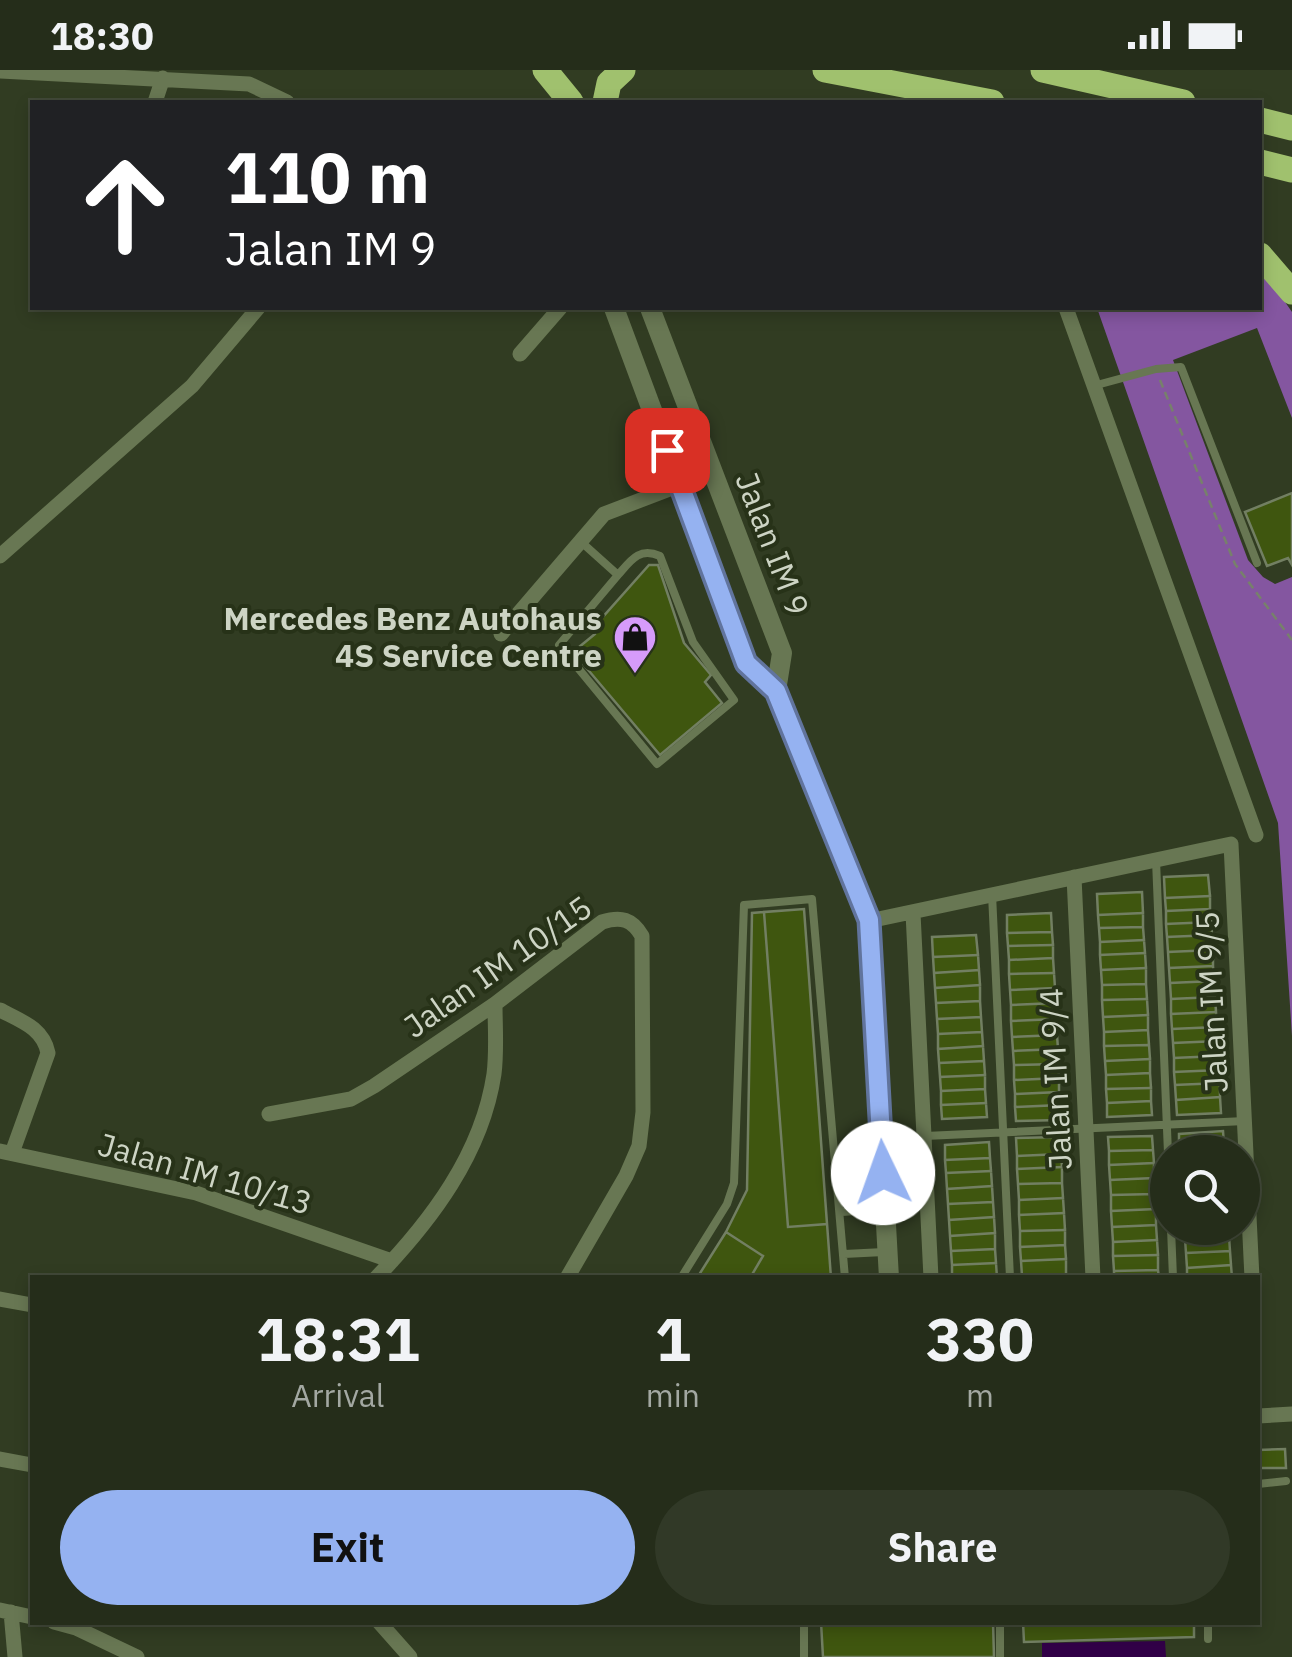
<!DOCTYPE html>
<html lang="en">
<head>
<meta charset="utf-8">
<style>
  body { margin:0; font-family:"IBM Plex Sans",sans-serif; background:#313927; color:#f1f3f6; height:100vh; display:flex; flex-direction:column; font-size:38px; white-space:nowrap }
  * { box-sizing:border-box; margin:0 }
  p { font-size:32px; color:#a3a8a2 }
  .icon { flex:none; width:55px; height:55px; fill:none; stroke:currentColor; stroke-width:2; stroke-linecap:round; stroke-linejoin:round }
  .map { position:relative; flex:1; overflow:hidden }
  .sheet { position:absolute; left:30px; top:1205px; width:1230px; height:350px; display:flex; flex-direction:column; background:#252d1a; border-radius:0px; box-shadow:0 5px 15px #0003,0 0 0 2px #424939 }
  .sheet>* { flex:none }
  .banner { position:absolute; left:30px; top:30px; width:1232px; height:210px; border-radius:0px; box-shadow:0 5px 15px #0003,0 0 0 2px #424939; background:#202124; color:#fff; overflow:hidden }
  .fabs { position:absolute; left:1150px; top:1065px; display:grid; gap:20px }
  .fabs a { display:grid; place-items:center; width:110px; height:110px; border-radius:50%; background:#252d1a; box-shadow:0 5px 15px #0003,0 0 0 2px #424939; font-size:50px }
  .pin { position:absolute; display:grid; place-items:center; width:85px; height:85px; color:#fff; margin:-42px; border-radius:20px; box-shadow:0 5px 15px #0006 }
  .me { position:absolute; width:110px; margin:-55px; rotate:357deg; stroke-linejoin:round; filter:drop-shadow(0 0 8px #0008) }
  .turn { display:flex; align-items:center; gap:35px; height:210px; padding:0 30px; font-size:45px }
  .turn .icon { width:130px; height:130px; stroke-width:2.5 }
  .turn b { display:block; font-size:70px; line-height:85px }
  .eta { display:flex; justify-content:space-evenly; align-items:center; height:170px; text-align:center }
  .eta b { font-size:60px; font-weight:800; line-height:70px }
  .cta { display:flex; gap:20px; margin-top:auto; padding:20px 30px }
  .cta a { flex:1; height:115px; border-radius:60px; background:#95b2f1; color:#111; font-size:40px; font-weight:800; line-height:115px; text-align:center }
  .cta a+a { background:#313927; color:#f1f3f6 }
  .status { display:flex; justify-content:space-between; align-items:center; height:70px; padding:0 50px; background:#252d1a; direction:ltr }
  .status svg { height:28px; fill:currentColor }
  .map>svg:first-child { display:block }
</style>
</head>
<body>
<div class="status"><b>18:30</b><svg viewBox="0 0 49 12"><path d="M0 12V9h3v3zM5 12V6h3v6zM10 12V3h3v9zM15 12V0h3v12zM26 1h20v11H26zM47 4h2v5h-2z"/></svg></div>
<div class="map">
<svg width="1292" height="1587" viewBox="0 0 1292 1587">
  <rect width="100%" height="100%" fill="#313c22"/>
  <path fill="#8456a0" d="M1265 203 1292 242V348L1257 258 1173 290 1248 490 1263 507 1275 514 1292 507V966L1278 753 1097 238H1260V207Z"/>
  <path fill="#310047" d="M1165 1571 1166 1587H1042V1573Z"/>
  <path fill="#3f560f" stroke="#727f62" stroke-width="2.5" d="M1292 423V495L1288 488 1267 496 1245 442Z
    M649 495H658L684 573 711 605 705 612 722 633 660 685 573 582 595 564 594 557Z
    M1208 805 1210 826 1165 828 1164 807Z
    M1142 822 1143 843 1098 845 1097 824Z
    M1210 826V839L1166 841 1165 828Z
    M804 839 831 1208H697L726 1162 747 1120 752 843Z
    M804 839 827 1154 788 1157 764 842Z
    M1210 839 1211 852 1166 854V841Z
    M1051 843 1052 862 1007 863V845Z
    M1143 843V857L1099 858 1098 845Z
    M1211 852 1212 865 1167 867 1166 854Z
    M1143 857 1144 870 1100 872 1099 858Z
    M1052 862 1053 875 1008 876 1007 863Z
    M976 865 978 885 933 887 932 867Z
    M1212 865 1213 880 1168 882 1167 867Z
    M1144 870 1145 883 1100 885V872Z
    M1053 875V888L1009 890 1008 876Z
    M1213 880V896L1169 898 1168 882Z
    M1145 883 1146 898 1101 900 1100 885Z
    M978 885 979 900 934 903 933 887Z
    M1053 888 1054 903 1009 904V890Z
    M1213 896 1214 911 1170 913 1169 898Z
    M1146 898V914L1102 915 1101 900Z
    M979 900 980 915 935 918 934 903Z
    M1054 903 1055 918 1010 920 1009 904Z
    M1214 911 1215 927 1171 929 1170 913Z
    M1146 914 1147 929 1102 930V915Z
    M980 915V931L936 933 935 918Z
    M1055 918V933L1011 935 1010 920Z
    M1215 927 1216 942 1171 944V929Z
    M1147 929 1148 945 1103 947 1102 930Z
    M980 931 981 947 937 949 936 933Z
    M1055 933 1056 949 1011 951V935Z
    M1216 942 1217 957 1172 959 1171 944Z
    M1148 945V960L1104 962 1103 947Z
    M981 947 982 962 938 964 937 949Z
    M1056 949 1057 965 1012 967 1011 951Z
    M1217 957 1218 971 1173 973 1172 959Z
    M1148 960 1149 975 1104 976V962Z
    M982 962 983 976 938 979V964Z
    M1057 965 1058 979 1013 981 1012 967Z
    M1218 971V986L1174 988 1173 973Z
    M1149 975 1150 989 1105 991 1104 976Z
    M983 976 984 991 939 993 938 979Z
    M1058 979V994L1014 995 1013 981Z
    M1218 986 1219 1000 1174 1002V988Z
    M1150 989V1003L1106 1005 1105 991Z
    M984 991 985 1005 940 1007 939 993Z
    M1058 994 1059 1008 1014 1010V995Z
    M1219 1000 1220 1013 1175 1015 1174 1002Z
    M1150 1003 1151 1018 1106 1019V1005Z
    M985 1005V1019L941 1021 940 1007Z
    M1059 1008V1022L1015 1024 1014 1010Z
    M1220 1013V1027L1176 1030 1175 1015Z
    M1151 1018V1031L1107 1033 1106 1019Z
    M985 1019 986 1033 941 1035V1021Z
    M1059 1022 1060 1035 1015 1037V1024Z
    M1220 1027 1221 1043 1177 1045 1176 1030Z
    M1151 1031 1152 1045 1107 1047V1033Z
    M986 1033 987 1047 942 1049 941 1035Z
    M1060 1035 1061 1050 1016 1051 1015 1037Z
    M1223 1061 1224 1075 1179 1078V1064Z
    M1152 1066 1153 1080 1109 1081 1108 1067Z
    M1060 1067 1061 1084 1017 1086 1016 1068Z
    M989 1072 990 1088 945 1090V1075Z
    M1224 1075V1082H1180L1179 1078Z
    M1153 1080 1154 1093 1109 1095V1081Z
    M1061 1084 1062 1097 1017 1099V1086Z
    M990 1088 991 1101 946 1103 945 1090Z
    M1154 1093V1108L1110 1110 1109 1095Z
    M1062 1097V1113L1018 1114 1017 1099Z
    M991 1101 992 1116 947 1119 946 1103Z
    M1154 1108 1155 1124 1111 1125 1110 1110Z
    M1062 1113 1063 1128 1019 1130 1018 1114Z
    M992 1116 993 1132 948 1134 947 1119Z
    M1155 1124 1156 1139 1111 1141V1125Z
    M1063 1128 1064 1143 1019 1145V1130Z
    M993 1132 994 1147 949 1150 948 1134Z
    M1156 1139V1155L1112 1157 1111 1141Z
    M1064 1143 1065 1160 1020 1161 1019 1145Z
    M994 1147 995 1163 950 1166 949 1150Z
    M1156 1155 1157 1170 1113 1172 1112 1157Z
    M1184 1158H1229V1166L1185 1169Z
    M1065 1160V1175L1020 1177V1161Z
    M726 1162 763 1186 750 1208H697Z
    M995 1163V1179L951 1181 950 1166Z
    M1229 1166 1230 1181 1186 1183 1185 1169Z
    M1157 1170 1158 1185 1113 1186V1172Z
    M1065 1175 1066 1189 1021 1191 1020 1177Z
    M995 1179 996 1193 952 1195 951 1181Z
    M1230 1181 1231 1195 1187 1198 1186 1183Z
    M1158 1185V1200L1114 1201 1113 1186Z
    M1066 1189V1204L1022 1206 1021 1191Z
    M996 1193 997 1208H952V1195Z
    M1231 1195 1232 1208H1187V1198Z
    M1158 1200 1159 1208H1114V1201Z
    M1285 1379 1286 1398H1258V1380Z
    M821 1552H993L994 1587H823Z
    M1023 1552H1194V1567L1024 1572Z"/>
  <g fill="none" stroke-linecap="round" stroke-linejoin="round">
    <path stroke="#77806b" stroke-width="2.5" stroke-dasharray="8 5" stroke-linecap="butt" d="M1160 310 1235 494 1292 570"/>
    <path stroke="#687753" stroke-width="8" d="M1093 316 1156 299 1181 297 1257 493
      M579 470 618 505C631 490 639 477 660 486L693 572 734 630 657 694 559 575 618 505
      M1156 790 1168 1083
      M992 824 1010 1208
      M925 1066 1245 1051
      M842 1142 882 1139
      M1171 1158 1173 1208
      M844 1184 884 1182
      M681 1208 727 1134 734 1113 744 835 812 829 845 1208
      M1258 1414 1286 1411
      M804 1552V1587
      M1208 1552V1569
      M1000 1587V1552"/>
    <path stroke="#687753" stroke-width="15" d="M0 1 249 14 287 32
      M155 32 163 8
      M1066 238 1256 765
      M520 284 560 238
      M0 486 192 316 258 238
      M501 564 604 444 680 415
      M1074 807 1093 1208
      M913 843 931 1208
      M869 851 1231 774 1252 1208
      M0 940C21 951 43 958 48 983L12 1083
      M269 1044 351 1029 374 1016 495 934 602 852C621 846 632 849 642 866L643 1042 639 1076 626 1106 567 1208
      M0 1081 196 1123 392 1191
      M376 1208C431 1151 482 1084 494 1004 497 981 495 957 495 934
      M0 1229 32 1235
      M1258 1346 1292 1344
      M0 1389 32 1395
      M0 1540 32 1547
      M11 1542 15 1587
      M54 1552 76 1558 137 1587
      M379 1552 410 1587"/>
    <path stroke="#687753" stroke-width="20" d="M614 238 746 593 776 621 869 851 889 1208
      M650 238 782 583 776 621"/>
    <path stroke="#a0c16e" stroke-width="25" d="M545 0 571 32
      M825 0 992 32
      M1043 0 1183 32
      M605 32 609 13 623 0
      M1260 50 1292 58
      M1260 92 1292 100
      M1260 185 1292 222"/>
  </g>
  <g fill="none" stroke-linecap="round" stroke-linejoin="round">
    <g stroke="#61749d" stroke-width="25">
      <path id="route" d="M667 380 746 593 776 621 869 850 883 1103"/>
    </g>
    <use href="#route" stroke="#95b2f1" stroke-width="18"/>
  </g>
  <defs>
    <g id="shop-pin" transform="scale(2.25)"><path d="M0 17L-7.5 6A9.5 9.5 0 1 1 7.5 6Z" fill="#d69bfa" stroke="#273218"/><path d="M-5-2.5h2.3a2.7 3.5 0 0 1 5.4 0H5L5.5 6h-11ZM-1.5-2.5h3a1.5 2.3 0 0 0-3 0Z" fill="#111"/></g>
  </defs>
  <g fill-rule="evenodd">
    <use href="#shop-pin" x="635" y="567"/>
  </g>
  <g text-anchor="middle" stroke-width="8" stroke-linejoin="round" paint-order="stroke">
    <g font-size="32" fill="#cdd4c4" stroke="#273218">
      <text transform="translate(772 474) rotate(69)" y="11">Jalan IM 9</text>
      <text transform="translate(498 897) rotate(-35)" y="11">Jalan IM 10/15</text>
      <text transform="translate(1212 932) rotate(-93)" y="11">Jalan IM 9/5</text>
      <text transform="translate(1056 1009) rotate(-93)" y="11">Jalan IM 9/4</text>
      <text transform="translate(205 1104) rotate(16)" y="11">Jalan IM 10/13</text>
    </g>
    <g font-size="32" font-weight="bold" fill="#cdd4c4" stroke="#273218" text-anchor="end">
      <text x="602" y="560">Mercedes Benz Autohaus<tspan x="602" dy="37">4S Service Centre</tspan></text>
    </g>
  </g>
</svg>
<div class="fabs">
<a><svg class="icon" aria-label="search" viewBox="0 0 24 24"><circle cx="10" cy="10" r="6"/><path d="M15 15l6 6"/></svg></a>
</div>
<div class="pin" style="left:667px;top:380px;background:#d93025"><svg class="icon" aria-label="arrive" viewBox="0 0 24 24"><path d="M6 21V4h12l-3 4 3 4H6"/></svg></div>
<svg class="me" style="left:883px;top:1103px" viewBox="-20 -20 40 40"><circle r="19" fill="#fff"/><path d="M0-13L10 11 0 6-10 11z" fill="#95b2f1"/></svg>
<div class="banner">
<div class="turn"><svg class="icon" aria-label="ahead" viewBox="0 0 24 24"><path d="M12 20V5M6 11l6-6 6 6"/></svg><div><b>110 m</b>Jalan IM 9</div></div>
</div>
<section class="sheet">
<div class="eta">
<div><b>18:31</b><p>Arrival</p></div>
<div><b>1</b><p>min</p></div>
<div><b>330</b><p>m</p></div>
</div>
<div class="cta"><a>Exit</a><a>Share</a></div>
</section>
</div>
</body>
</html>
